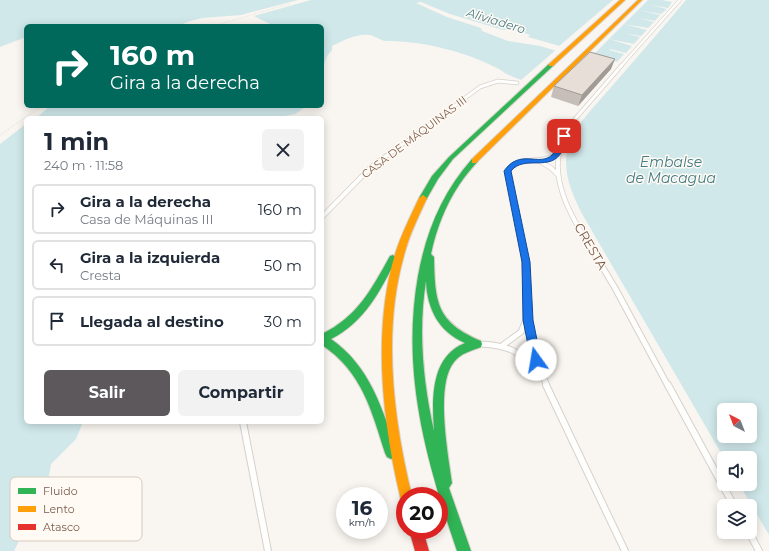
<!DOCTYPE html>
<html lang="es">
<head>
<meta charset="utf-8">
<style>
  body { margin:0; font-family:Montserrat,sans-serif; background:#f2f2f3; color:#1f2937; height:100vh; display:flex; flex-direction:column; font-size:15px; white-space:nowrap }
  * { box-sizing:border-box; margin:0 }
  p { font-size:13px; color:#747a83 }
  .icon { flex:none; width:22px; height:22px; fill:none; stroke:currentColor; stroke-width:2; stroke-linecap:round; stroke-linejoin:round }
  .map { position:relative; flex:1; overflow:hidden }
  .side { position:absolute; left:24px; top:116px; width:300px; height:308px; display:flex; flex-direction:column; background:#fff; border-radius:6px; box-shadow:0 2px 10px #0003 }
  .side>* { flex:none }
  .hud { position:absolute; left:24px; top:24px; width:300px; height:84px; border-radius:6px; box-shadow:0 2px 10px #0003; background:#00695c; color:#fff; overflow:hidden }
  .needle { width:26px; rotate:318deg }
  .buttons { position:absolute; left:717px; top:403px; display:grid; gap:8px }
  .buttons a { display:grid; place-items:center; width:40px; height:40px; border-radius:6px; background:#fff; box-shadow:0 2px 10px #0003; font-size:20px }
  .speed { position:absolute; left:336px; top:487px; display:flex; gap:8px; font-size:20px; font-weight:700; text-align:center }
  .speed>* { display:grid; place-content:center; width:52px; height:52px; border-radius:50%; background:#fff; box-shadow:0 2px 10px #0003; line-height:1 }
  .speed small { font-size:10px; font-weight:400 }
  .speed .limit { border:6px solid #d22; background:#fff; color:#111 }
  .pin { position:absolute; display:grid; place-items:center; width:34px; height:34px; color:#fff; margin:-17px; border-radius:8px; box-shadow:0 2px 6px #0006 }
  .me { position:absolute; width:44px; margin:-22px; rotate:347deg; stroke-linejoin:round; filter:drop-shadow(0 0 3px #0008) }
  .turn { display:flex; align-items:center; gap:14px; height:84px; padding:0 20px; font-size:18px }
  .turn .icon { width:52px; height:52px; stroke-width:2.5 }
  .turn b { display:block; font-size:28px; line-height:34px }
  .round { display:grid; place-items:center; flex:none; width:42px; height:42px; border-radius:6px; background:#f2f2f3 }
  .summary { display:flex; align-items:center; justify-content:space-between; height:68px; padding:0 20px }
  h1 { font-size:24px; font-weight:700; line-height:30px }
  .cta { display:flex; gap:8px; margin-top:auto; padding:8px 20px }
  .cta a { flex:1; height:46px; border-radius:6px; background:#5c585b; color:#fff; font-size:16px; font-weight:700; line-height:46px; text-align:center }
  .cta a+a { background:#f2f2f3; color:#1f2937 }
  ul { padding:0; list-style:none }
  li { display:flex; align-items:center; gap:12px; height:50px; margin:0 8px 6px; padding:0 12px; border:2px solid #e0e1e3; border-radius:6px }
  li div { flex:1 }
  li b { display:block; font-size:15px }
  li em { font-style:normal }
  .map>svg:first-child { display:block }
</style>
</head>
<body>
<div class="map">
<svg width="769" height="551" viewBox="0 0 769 551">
  <rect width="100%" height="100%" fill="#f9f5f0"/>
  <path fill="#d0e8ea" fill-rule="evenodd" d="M0 0H298L241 15 202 18 187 22 178 26H26V37L0 47Z
    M311 0H662L672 2 668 8 651 5 667 9 661 14 638 10 660 15 655 21 638 18 654 22 648 28 624 24 647 30 641 36 624 33 640 37 634 44 609 39 632 46 626 53 610 49 609 50 624 54 617 62 528 37 530 35 516 30H503L450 14 421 2 416 3 447 17 481 28 482 31 508 41 540 46 587 60 556 91C540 85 519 81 505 73 502 71 500 69 497 68 464 51 422 41 386 41 380 41 375 35 369 35 357 33 342 41 332 46V50L327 56 322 69V26H266L270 24 254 16Z
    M686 0H769V535L739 484H750V458H724L581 212C571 191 562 171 568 147 572 129 594 107 606 93 633 62 660 31 686 0ZM724 410H750V436H724Z
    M50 106H307L295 114 276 118H36Z
    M26 124V422H83L76 439 51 464 46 493 37 505 14 551H0V144Z"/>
  <path fill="#f9f5f0" d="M613 0H648L591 57 558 47Z
    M557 49 588 58 555 92 521 80Z"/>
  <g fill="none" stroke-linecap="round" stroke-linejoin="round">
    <g stroke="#d7d1cb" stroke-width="3.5">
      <path id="lane-far4" d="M621 66 680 0"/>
    </g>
    <g stroke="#d7d1cb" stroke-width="4.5">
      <path id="lane-far3" d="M395 150 480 87 498 81 517 83
        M560 150 569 126 622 65"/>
    </g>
    <g stroke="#d7d1cb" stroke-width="5.5">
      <path id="lane-far2" d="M560 149C550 185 576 224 594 254
        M541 162 551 168 558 175
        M322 217 371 167 396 149
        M525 254 508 171C520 154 543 166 558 153"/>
    </g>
    <g stroke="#d7d1cb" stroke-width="7">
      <path id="lane-far1" d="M524 253 528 320 536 360 547 386
        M594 253 615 288 668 386
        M479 344C508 345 519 351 539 371
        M503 345 521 332 527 318"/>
    </g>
    <g stroke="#d7d1cb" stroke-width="8">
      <path id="lane" d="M546 385 625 551
        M668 385 734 506
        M243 422 268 551
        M749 532 759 551"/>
    </g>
    <g stroke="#d9d2cb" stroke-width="2">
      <path id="fast" d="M549 64 554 65 453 159 438 179 426 200H420L419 198 432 176 449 157Z
        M472 159H476L478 161C471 169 464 177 459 185 445 206 436 230 431 254L434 257C435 302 436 322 481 341L482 344 481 347C471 351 461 353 454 362 435 385 448 454 452 483L449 488 471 551H457C426 460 401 372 418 276 426 232 442 193 472 159ZM426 281C427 309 439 332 465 343 430 357 432 400 434 431 423 382 418 331 426 281Z
        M393 255 397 258C380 291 365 322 331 339 370 366 383 410 397 453L395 457 391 459 387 457 385 453C371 409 362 372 322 345V334C358 316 371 290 390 256Z"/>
    </g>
    <g stroke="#d9d2cb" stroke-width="2">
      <path id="slow" d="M620 0H625L553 66H549V64Z
        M638 0H642L476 163H472V159Z
        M423 195 427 198C419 216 410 233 405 252 382 329 393 419 412 496H405V502L401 501 400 496C382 420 372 327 396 251 402 233 411 215 419 198Z"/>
    </g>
    <g stroke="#d9d2cb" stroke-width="2">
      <path id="jam" d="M409 530H423L429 551H415Z"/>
    </g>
    <path stroke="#dcd5d0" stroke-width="1" stroke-dasharray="0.5 1.5" stroke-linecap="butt" d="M213 26 289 4"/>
    <path stroke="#dcd5d0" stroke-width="1.5" stroke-dasharray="0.5 2" stroke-linecap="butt" d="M0 135 42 106"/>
    <use href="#lane-far4" stroke="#fefefd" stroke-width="2.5"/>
    <use href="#lane-far3" stroke="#fefefd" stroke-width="3"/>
    <use href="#lane-far2" stroke="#fefefd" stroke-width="4"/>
    <use href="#lane-far1" stroke="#fefefd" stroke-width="5"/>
    <use href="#lane" stroke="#fefefd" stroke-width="6"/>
    <use href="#fast" fill="#30b455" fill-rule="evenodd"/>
    <use href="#slow" fill="#ff9f0a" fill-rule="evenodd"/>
    <use href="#jam" fill="#e5322d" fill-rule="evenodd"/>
  </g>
  <path fill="#c6bfb9" d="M611 69 578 106 551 97 554 86Z"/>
  <path fill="#a19b96" d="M615 59 611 69 578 106 582 95Z"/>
  <path fill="#e6ded7" stroke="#a19b96" d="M590 52 615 59 582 95 554 86Z"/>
  <path fill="#1a73e8" stroke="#114b97" d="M561 134 567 136C565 141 565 147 562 151 551 173 524 154 511 171L530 262 533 320 541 360 540 364 536 365 532 364 531 360 523 320 522 262 504 171C520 148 539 167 552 155 558 149 558 141 561 134Z"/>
  <g text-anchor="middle" stroke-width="3" stroke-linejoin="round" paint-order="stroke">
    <g font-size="11" fill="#7a5c4d" stroke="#fffaf3">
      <text transform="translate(414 137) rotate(-37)" y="4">CASA DE MÁQUINAS III</text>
    </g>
    <g font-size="12" font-style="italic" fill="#437c86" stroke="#fffaf3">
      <text transform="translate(496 21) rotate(17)" y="4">Aliviadero</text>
    </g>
    <g font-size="13" fill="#7a5c4d" stroke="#fffaf3">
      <text transform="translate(591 246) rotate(60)" y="5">CRESTA</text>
    </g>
    <g font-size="14" font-style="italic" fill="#437c86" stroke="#fffaf3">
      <text x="671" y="167">Embalse<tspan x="671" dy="16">de Macagua</tspan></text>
    </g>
  </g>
  <rect x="10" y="477" width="132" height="64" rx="6" fill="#fffaf3" stroke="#d7cbc1" stroke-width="1"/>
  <rect x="18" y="488" width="18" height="6" fill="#30b455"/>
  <rect x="18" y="506" width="18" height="6" fill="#ff9f0a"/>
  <rect x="18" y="524" width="18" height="6" fill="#e5322d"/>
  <g font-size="11" fill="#7a5c4d">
    <text x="43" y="495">Fluido</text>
    <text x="43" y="513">Lento</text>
    <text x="43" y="531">Atasco</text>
  </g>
</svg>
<div class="buttons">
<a><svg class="needle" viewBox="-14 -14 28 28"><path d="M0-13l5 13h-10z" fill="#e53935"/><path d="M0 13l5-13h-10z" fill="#747a83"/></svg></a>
<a><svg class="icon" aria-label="sound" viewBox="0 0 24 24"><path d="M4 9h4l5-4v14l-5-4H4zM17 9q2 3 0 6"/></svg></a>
<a><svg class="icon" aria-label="layers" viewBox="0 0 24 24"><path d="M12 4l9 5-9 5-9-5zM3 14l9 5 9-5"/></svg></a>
</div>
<div class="speed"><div>16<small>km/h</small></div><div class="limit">20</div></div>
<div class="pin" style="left:564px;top:136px;background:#d93025"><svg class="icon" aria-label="arrive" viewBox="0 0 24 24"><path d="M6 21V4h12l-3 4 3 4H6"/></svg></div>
<svg class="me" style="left:536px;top:360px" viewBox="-20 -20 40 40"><circle r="19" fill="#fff"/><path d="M0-13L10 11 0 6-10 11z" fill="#1a73e8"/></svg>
<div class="hud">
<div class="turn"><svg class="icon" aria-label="right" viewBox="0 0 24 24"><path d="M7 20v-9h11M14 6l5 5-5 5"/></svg><div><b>160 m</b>Gira a la derecha</div></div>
</div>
<section class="side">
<div class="summary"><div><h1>1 min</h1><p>240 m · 11:58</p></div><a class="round"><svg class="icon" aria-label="close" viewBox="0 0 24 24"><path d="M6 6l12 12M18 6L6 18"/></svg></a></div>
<ul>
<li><svg class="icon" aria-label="right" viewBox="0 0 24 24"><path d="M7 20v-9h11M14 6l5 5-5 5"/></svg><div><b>Gira a la derecha</b><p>Casa de Máquinas III</p></div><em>160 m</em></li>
<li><svg class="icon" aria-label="left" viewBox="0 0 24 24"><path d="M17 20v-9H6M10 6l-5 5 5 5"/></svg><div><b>Gira a la izquierda</b><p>Cresta</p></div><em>50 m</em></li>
<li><svg class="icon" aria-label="arrive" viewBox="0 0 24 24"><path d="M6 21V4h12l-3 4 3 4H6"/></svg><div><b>Llegada al destino</b></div><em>30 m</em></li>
</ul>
<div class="cta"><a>Salir</a><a>Compartir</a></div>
</section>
</div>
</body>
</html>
